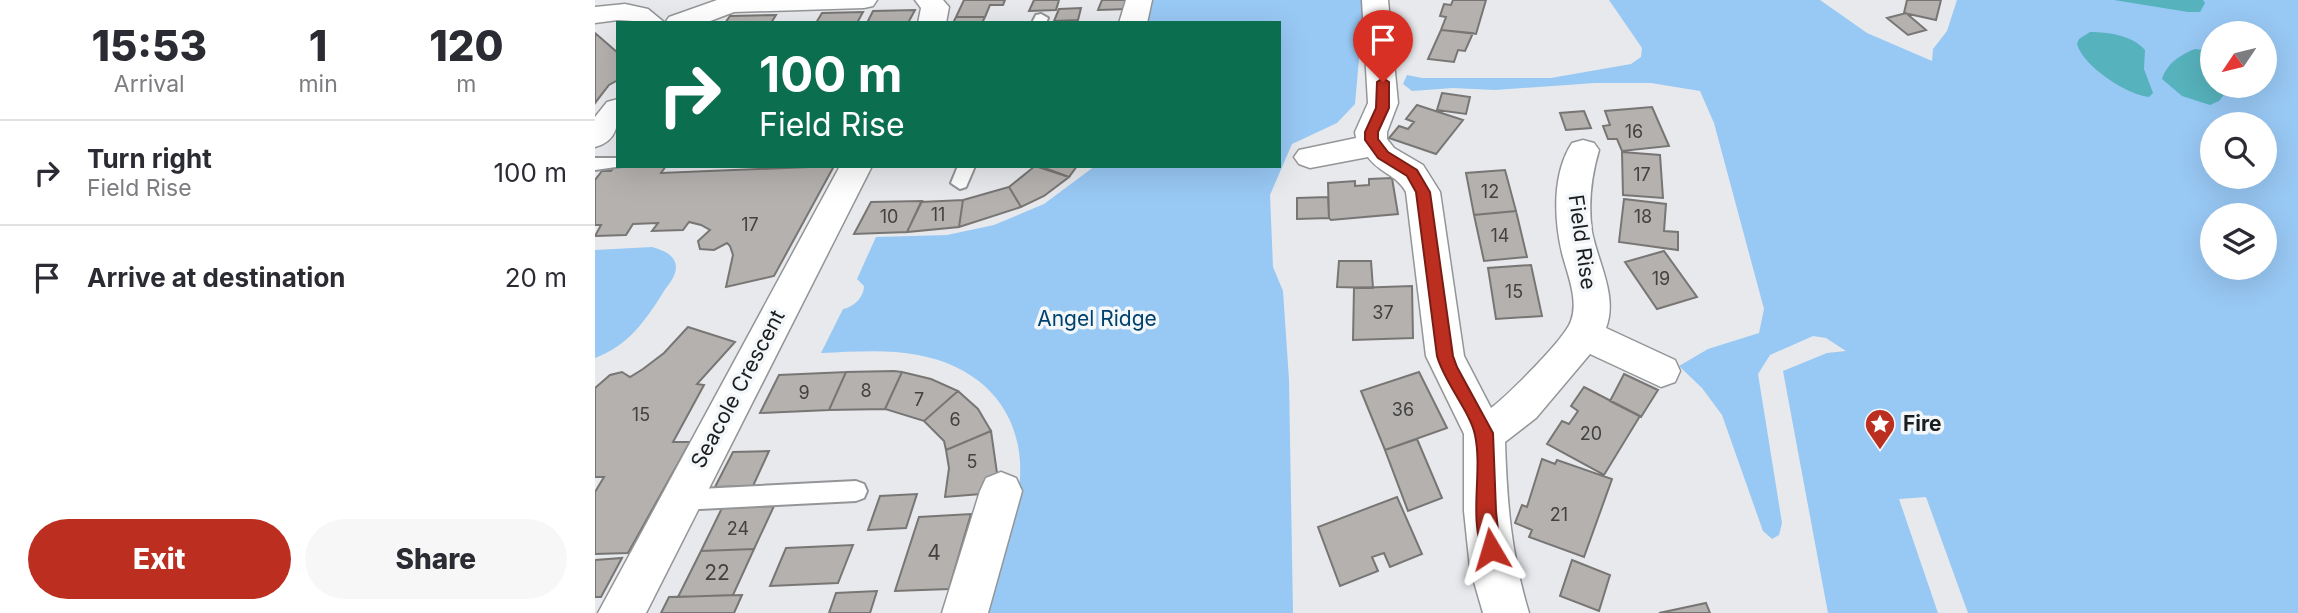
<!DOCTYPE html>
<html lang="en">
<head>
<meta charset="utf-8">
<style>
  body { margin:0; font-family:Inter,sans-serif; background:#f7f7f7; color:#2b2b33; height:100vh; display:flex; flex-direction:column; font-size:26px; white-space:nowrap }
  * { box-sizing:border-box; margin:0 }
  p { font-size:23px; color:#7c7c81 }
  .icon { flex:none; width:38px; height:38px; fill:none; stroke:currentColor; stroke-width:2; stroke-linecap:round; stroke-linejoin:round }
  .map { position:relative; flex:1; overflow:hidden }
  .side { display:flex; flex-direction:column; background:#fff; width:595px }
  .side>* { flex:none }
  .guide { position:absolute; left:21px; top:21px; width:665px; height:147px; border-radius:0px; box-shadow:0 7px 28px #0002; background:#0b6e4f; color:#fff; overflow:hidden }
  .needle { width:46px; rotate:235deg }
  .buttons { position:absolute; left:1605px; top:21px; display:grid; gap:14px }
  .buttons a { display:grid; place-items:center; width:77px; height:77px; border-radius:50%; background:#fff; box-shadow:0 7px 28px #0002; font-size:35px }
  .pin { position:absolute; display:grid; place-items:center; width:60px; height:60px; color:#fff; margin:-72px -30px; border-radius:50% 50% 50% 0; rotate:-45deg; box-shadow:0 0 7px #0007 }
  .pin .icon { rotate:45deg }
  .me { position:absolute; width:77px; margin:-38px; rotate:353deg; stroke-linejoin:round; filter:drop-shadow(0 0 5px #0008) }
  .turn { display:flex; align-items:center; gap:24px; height:147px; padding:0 28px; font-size:32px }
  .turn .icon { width:91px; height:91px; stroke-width:2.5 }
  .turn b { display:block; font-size:49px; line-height:60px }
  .eta { display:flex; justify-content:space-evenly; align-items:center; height:119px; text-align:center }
  .eta b { font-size:42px; font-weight:800; line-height:49px }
  .action { display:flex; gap:14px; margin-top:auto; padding:14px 28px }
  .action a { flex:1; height:80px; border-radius:42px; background:#bb2e20; color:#fff; font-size:28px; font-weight:800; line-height:80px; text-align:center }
  .action a+a { background:#f7f7f7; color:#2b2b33 }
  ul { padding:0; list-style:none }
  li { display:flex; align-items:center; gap:21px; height:105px; padding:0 28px; border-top:2px solid #e1e1e2 }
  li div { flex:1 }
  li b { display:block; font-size:26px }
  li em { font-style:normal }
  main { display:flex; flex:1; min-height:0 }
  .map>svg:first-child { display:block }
</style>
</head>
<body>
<main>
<section class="side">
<div class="eta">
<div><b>15:53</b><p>Arrival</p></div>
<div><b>1</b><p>min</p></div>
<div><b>120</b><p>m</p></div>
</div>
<ul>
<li><svg class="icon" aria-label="right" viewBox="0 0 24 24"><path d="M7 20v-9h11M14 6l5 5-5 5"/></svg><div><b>Turn right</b><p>Field Rise</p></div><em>100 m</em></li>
<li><svg class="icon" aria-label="arrive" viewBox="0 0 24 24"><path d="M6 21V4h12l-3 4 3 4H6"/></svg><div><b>Arrive at destination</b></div><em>20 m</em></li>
</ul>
<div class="action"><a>Exit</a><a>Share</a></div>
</section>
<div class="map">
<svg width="1703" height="613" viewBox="0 0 1703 613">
  <rect width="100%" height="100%" fill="#e7e9ec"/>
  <path fill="#98c8f4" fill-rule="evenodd" d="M557 0H767L769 4 760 104 742 123 697 144 675 195 678 267 688 291 694 380 698 613H391L424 489C433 419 393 368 323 355 292 349 258 352 226 353L248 309C259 307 269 297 269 286L262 279 281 237 352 235 399 225 449 204 500 166H684V23H551Z
    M1014 0H1225L1272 33 1337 61 1338 49 1352 31 1362 0H1703V613H1373L1331 497 1304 499 1343 613H1233L1188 371 1232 353 1251 351 1231 338 1218 336 1175 355 1163 374 1187 523 1184 535 1177 539 1168 531 1127 415 1107 388 1084 366 1113 349 1164 333 1169 309 1119 123 1105 91 1056 83H1000L900 90 858 88 817 91 808 84 812 75 827 78H956L1036 64 1046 57 1047 48ZM1617 33H1670V86H1617ZM1617 124H1670V177H1617ZM1617 215H1670V268H1617Z
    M57 247C67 250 80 254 81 267 81 276 74 284 69 291 51 320 33 346 0 358V250Z"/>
  <path fill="#56b2bc" d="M1519 0H1608L1610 3 1605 12H1593Z
    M1495 32C1513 32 1537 35 1550 50L1549 69 1558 93 1554 97C1532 95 1488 66 1482 44L1484 39Z
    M1600 49 1617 51V86H1636L1624 101 1615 105 1587 96 1567 79C1572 63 1585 55 1600 49Z"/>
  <path fill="#b4b1af" stroke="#787674" stroke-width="2" d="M369 0H410L408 5H395L390 17H361Z
    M439 0H464L461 10 434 11Z
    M507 0H535L533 9 503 10Z
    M858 0H891L881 34 846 30 851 17 845 16 849 4 856 5Z
    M1312 0H1346L1341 20 1309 13Z
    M486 8 483 20 459 21 464 9Z
    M320 10 313 23H272L278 11Z
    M268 12 262 23H221L227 13Z
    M1311 13 1331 30 1313 35 1292 18Z
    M181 15 176 23H130L135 16Z
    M361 17H390L387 23H358Z
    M846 30 878 33 870 51 863 50 859 62 833 59Z
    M0 33 23 53V80L14 85 0 103Z
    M847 93 875 97 871 114 842 110Z
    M822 105 868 120 841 154 794 138 804 126 813 129 819 122 811 119Z
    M1057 107 1074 146 1027 151 1022 139H1013L1008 126 1015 125 1010 111Z
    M989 111 996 128 971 130 965 113Z
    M1027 152 1065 155 1068 198 1028 195Z
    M23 162V166H71L66 173 239 166 179 276 131 287 138 255 135 246 132 243 119 250 105 249 103 241 115 230 106 225 94 222 88 230 57 231 63 223 38 224 31 235 0 236 6 225H0V180L7 171H16Z
    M440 166 474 177 449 196 426 207 414 187Z
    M444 166H482L474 177Z
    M910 170 921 211 879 215 871 173Z
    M797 178 803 214 736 220 734 218 733 183 760 181V186L774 185V179Z
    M414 187 426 207 364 227 368 200Z
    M733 197 734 218 702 219V198Z
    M1029 199 1071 204 1069 231 1083 232V250L1024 242Z
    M368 200 364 227 312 232 326 202Z
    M327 201 312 232 259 234 276 202Z
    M921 211 932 257 889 261 879 215Z
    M1069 251 1102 297 1062 309 1030 262Z
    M744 261H776L778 288 742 287Z
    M936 265 947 316 901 319 893 268Z
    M817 286 818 338 758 340 759 288Z
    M93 327 140 342 102 384 109 385 78 442H95L33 553 0 554V492L9 477H0V388L15 375 27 372 35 377 48 369 69 353Z
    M299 371 307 372 290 409 234 410 251 372Z
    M251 372 234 410 165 413 184 375Z
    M307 372 336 379 363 391 329 421 290 409Z
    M824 372 852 428 790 450 766 391Z
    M1029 374 1063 390 1046 417 1015 401Z
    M989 387 1045 416 1009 475 952 444 967 421 974 424 983 411 976 406Z
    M363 391 383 409 396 431 351 450 349 441 329 421Z
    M396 431 402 473 398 493 350 497 354 468 351 450Z
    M822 439 847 498 813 511 790 450Z
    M174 451 158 486 120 487 138 452Z
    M947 459 960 464 962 460 1017 479 989 557 934 537 937 530 920 523 927 505 932 507Z
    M322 494 311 528 273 530 285 496Z
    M802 497 827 554 795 567 789 553 777 557 783 571 745 586 723 527Z
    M179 506 159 549 106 551 127 508Z
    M376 514 354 589 300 591 324 517Z
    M258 545 243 583 175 586 191 548Z
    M159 549 138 595 83 597 106 551Z
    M27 558 6 597H0V560Z
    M977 560 1015 575 1004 611 965 596Z
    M282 591 275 613H234L241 593Z
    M147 595 139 613H66L74 597Z
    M1111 603 1115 613H1064Z"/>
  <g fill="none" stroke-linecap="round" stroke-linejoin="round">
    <g stroke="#939597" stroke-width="4">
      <path id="lane" d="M446 14 453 18 451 23H437L441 15Z
        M0 158H23V166H28L0 170Z
        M363 166H380L371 187 365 189 356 183Z
        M261 481 269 484 272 491 269 498 261 501 85 510 77 507 74 500 77 493 85 490Z"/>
    </g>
    <g stroke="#939597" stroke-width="3">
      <path id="street" d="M122 0H282L278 6 269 8 139 12 110 23H70L74 17Z
        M320 0H348L354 7 351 23H323L326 8Z
        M531 0H557L552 23H524Z
        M767 0H793L803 103 792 132V139L799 148 828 165 845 192 869 356 896 408C913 395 970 339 976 321 984 300 972 273 967 253 959 218 957 174 977 143L988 140 999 143 1004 150C996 177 993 204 997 232 1003 263 1023 296 1011 328L1080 360 1085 371 1080 382 1066 387 995 354 941 418 910 442C912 504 916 553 934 613H888L875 568 869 511V434L831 356 811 192C802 175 783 172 773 157L715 168 704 164 699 157 704 150 761 138 760 132 773 103Z
        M30 4 53 9 70 23 23 20 0 23V7Z
        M23 99C23 121 25 140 0 147V117L12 102Z
        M245 166H277L51 613H3Z
        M406 472 421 478 427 491 393 613H347L385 491 391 478Z"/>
    </g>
    <use href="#lane" fill="#fff" fill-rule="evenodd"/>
    <use href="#street" fill="#fff" fill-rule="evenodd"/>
  </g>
  <path fill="#bb2e20" stroke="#7a1e15" stroke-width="2" d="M788 78 794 82V108L783 132V139L793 152 822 170 835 192 858 356 862 367 898 433 901 511 905 549 903 555 896 558 889 555C873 518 888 473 880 435 876 413 849 382 842 356L821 192 812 176 783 158 770 140V132L781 108 782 82Z"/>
  <defs>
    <g id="sight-pin" transform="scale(1.575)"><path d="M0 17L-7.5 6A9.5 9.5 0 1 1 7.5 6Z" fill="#bb2e20" stroke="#f4f7f9"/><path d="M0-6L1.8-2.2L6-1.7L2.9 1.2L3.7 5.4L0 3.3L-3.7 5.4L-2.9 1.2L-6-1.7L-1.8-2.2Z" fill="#fff"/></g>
  </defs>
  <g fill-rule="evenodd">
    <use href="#sight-pin" x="1285" y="424"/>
  </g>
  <g text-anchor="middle" stroke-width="7" stroke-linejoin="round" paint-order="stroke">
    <g font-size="18" fill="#424242">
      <text x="1039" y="138">16</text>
      <text x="1047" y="181">17</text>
      <text x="895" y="198">12</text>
      <text x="343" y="221">11</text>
      <text x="294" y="223">10</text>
      <text x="1048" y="223">18</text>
      <text x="155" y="231">17</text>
      <text x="905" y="242">14</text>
      <text x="1066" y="285">19</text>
      <text x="919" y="298">15</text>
      <text x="788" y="319">37</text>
      <text x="271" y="397">8</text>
      <text x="209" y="399">9</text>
      <text x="324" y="406">7</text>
      <text x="808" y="416">36</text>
      <text x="46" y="421">15</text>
      <text x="360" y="426">6</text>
      <text x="996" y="440">20</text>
      <text x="377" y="468">5</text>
      <text x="964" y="521">21</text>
      <text x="143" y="535">24</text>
    </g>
    <g font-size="21" fill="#1c1d1e" stroke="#f4f7f9">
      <text transform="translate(987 242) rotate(82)" y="7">Field Rise</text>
      <text transform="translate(143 389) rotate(-62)" y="7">Seacole Crescent</text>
    </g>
    <g font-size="21" fill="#01416d" stroke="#f4f7f9">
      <text x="502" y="326">Angel Ridge</text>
    </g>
    <g font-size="21" font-weight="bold" fill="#1c1d1e" stroke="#f4f7f9" text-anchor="start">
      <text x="1308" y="431">Fire</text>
    </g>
    <g font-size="21" fill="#424242">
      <text x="339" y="560">4</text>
      <text x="122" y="580">22</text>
    </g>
  </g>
</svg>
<div class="buttons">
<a><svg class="needle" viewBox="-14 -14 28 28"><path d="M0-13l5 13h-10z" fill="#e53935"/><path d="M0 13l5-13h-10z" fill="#7c7c81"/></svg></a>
<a><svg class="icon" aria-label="search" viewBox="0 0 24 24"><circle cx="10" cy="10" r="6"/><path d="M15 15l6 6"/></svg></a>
<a><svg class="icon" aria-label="layers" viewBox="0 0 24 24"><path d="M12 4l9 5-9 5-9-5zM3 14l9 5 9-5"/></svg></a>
</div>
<div class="pin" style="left:788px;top:82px;background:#d93025"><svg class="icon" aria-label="arrive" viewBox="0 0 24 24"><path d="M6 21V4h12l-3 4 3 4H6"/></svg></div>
<svg class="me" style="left:896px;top:549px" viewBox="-20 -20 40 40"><path d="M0-17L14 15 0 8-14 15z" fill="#bb2e20" stroke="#fff" stroke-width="4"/></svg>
<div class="guide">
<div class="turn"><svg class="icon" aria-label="right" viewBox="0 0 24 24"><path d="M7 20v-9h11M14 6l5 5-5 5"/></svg><div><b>100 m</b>Field Rise</div></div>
</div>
</div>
</main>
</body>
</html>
